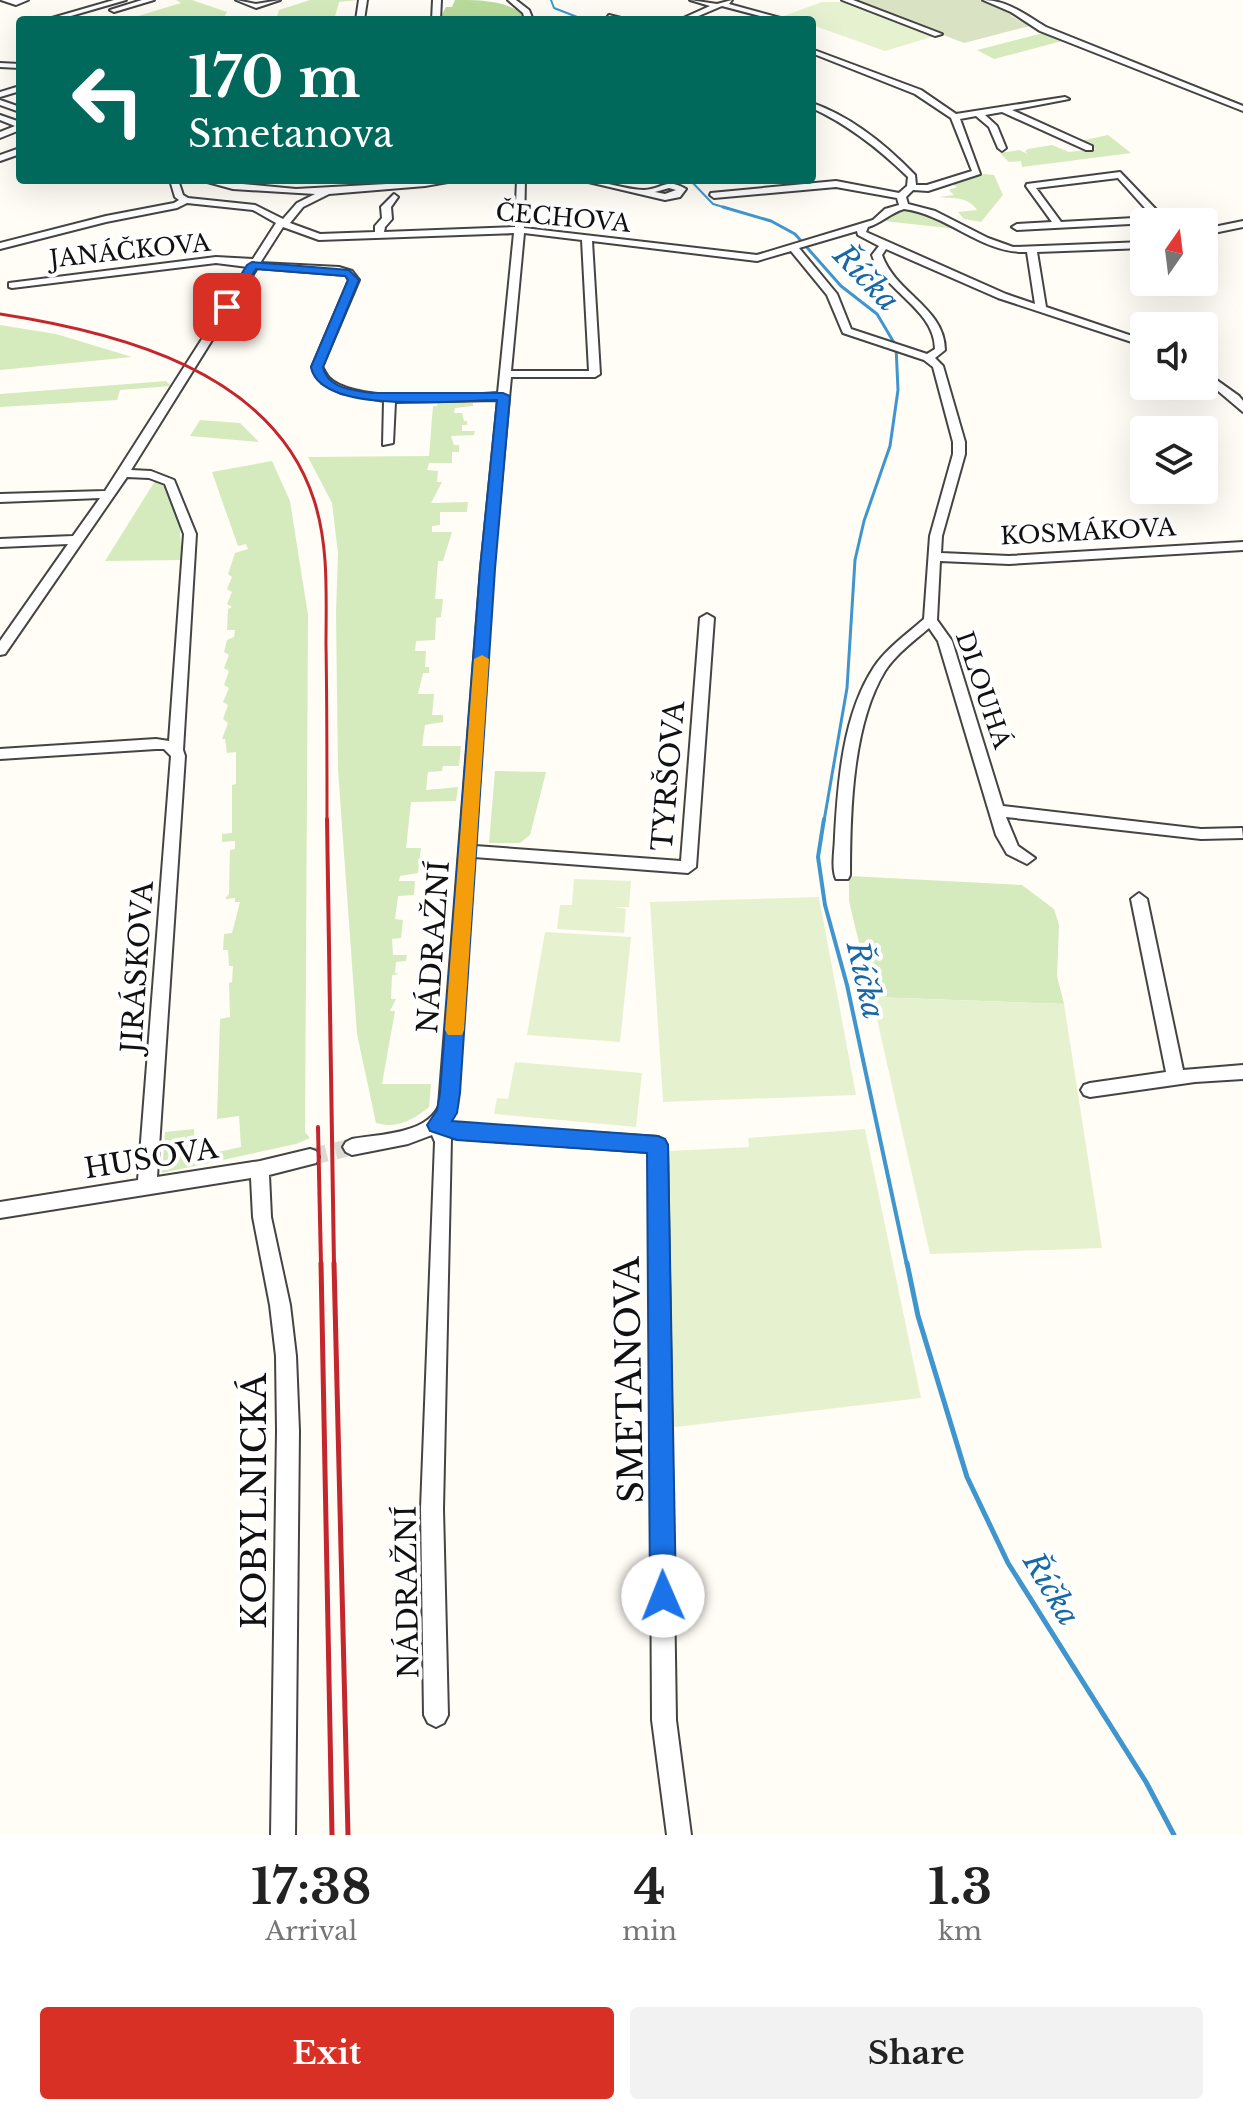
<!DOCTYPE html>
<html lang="en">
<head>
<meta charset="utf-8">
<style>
  body { margin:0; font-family:"Libre Baskerville",serif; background:#f2f2f2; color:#222; height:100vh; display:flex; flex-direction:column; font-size:30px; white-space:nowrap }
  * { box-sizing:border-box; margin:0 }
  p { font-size:26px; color:#767676 }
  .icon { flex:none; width:44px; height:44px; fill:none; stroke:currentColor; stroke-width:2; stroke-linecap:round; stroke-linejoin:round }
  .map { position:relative; height:1835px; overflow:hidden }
  .side { display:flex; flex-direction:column; background:#fff; flex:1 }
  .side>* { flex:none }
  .hud { position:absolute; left:16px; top:16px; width:800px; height:168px; border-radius:8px; box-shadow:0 8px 32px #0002; background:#00695c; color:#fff; overflow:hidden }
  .needle { width:52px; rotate:14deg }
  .tools { position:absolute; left:1130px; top:208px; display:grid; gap:16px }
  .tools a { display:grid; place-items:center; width:88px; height:88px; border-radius:8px; background:#fff; box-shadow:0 8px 32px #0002; font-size:40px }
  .pin { position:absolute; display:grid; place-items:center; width:68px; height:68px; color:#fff; margin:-34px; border-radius:16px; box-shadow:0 4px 12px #0006 }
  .me { position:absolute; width:88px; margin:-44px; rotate:359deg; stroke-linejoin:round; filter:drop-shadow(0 0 6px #0008) }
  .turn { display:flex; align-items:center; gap:28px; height:168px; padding:0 40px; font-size:36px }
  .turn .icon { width:104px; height:104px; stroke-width:2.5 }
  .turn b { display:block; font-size:56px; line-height:68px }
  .eta { display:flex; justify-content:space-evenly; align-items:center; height:136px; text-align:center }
  .eta b { font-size:48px; font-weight:800; line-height:56px }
  .action { display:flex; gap:16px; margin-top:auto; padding:16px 40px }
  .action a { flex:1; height:92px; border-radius:8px; background:#d93025; color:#fff; font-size:32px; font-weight:800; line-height:92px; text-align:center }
  .action a+a { background:#f2f2f2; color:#222 }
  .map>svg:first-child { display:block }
</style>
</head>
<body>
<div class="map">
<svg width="1243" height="1835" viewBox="0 0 1243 1835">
  <rect width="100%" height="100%" fill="#fffdf5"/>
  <path fill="#d5ebbd" d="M176 0H192L227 12 222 20H125L181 3Z
    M310 0H358L339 2 334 20H276L279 10Z
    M1047 32 1066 40 994 59 977 50Z
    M1108 135 1131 153 1022 167 1021 161 1009 162 1000 153 1019 150 1028 154 1025 151 1028 149 1052 145 1069 152 1096 149 1080 141Z
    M984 174 994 175 1003 195 981 222 964 219 958 212 977 210C967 196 955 199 939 197L954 195 949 190 957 187 952 184Z
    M905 208 926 212 957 229 884 221 891 213Z
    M0 325 56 334 132 357 0 370Z
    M166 381 171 386 120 390 117 400 0 407V394Z
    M465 400 466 403H473V406L455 408 454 413H462L464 421H467V425H462V431H475L474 435 451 436 454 445H459V452H452V463H429L427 470 438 471 437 482H442L431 503 468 502 467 512H440V525L432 526V532H452L443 561H438L435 599H443L441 617 436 618 435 640 416 641 415 651H426L425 667H429V673H423L418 694H434L432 715H443V722L425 725 422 746H461L459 766H443L442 771 428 772 426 790 458 787 456 801 411 802 406 848H421L418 873 400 876 399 881H415L414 895 398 896 395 919 403 920 401 938 392 939 393 955H407L406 961 396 962 395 973 399 974 392 975 391 999H396L390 1011H395L382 1084H431L429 1107C413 1120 397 1129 376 1123L357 1034 338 770 336 613 338 553 332 503 308 457 429 456 433 406H437L438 401Z
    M200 420 240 423 259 442 190 436Z
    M272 461 290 501 308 615 305 1132 310 1138 296 1144 162 1173 165 1132 194 1129 195 1157 241 1147 239 1116 217 1119 220 1019 230 1017 229 983 232 982 233 966H229L228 950H223L224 934 232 933 240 902H235V898L225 899 229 894 230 850 235 849V841L222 842V834L232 833V785L236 784V752L227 753 225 739H222L228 723 223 719 228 705 223 702 229 688 224 685 229 671 224 668 229 655 224 652 227 640 234 637 235 630H227L228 609 232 607 227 604 232 592 227 589 232 577 228 574 235 553 248 549 246 544 238 546 212 472Z
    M155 481 165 487 179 519 182 560 105 561Z
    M495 771 546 772 530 835 520 843H489Z
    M849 876 1022 885 1054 909 1059 925 1057 976 1064 1004 872 997 849 901Z"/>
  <path fill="#b9dc9c" d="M455 0C478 0 515 0 526 20H439L446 7H452Z"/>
  <path fill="#d9e3c4" d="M853 0H979L1013 11 1011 16 1030 26 964 43Z"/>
  <path fill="#e6f2cf" d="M822 2H842L935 36 885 51 812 25V20H797L784 16Z
    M574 879 631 881 629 907H614L626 909 624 933 557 929 560 905H572Z
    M819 897 856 1095 663 1102 650 902Z
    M545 932 631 937 620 1042 527 1035Z
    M872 997 1064 1004 1102 1248 930 1254Z
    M515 1062 642 1073 636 1127 494 1114 497 1098 508 1099Z
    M865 1129 921 1398 667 1428 669 1151 749 1147 748 1138Z"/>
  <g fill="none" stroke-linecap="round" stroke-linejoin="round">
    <path stroke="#3f96cf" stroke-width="2" d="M551 0 554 8 585 20
      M690 180 713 204 730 209"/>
    <path stroke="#3f96cf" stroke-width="3" d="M723 207 771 221 795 234 841 286 877 314 896 346 898 390 890 446 864 521 855 560 847 688 824 821"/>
    <path stroke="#3f96cf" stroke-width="4" d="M824 819 818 857 825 905 847 985 907 1265"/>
    <path stroke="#3f96cf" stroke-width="5" d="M907 1263 918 1316 967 1477 1008 1563 1146 1782 1174 1835"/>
    <path stroke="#dbdad3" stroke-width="17" stroke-dasharray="17 9" stroke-linecap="butt" d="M310 1157 352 1147"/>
    <g stroke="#444" stroke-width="4">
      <path id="minor" d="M1 0H28L16 5Z
        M114 0H126L57 20H45Z
        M142 0H154L114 12 110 10Z
        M236 0 256 4 280 0 256 8Z
        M359 0H367L364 20H356Z
        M433 0H441L440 20H432Z
        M508 0H516L529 10 533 20H525L523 13Z
        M690 0 717 4 732 0 729 4 784 19 775 20 722 6 689 20H679L710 6Z
        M842 0H853L942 34 935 36Z
        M983 0C1007 0 1026 15 1046 27L1243 106V111L1040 31 1011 12Z
        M609 15 621 18 622 20 606 19Z
        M814 50 921 90 956 114 1065 97 1069 99 1012 110 1092 146V150H1086L1002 112 985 115 997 126 1006 148 1002 151 998 148 989 127 976 116 960 119 980 174 928 191 913 190 906 197 908 204 935 211 988 238 1013 247 1144 242V248L1037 252 1046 307 1144 340V346L998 298 886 249 882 255C895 293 945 308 945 350L935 358 943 366 965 442V454L942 536 941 553 1009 556 1243 542V550L1009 564 940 561 937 620 952 641 1003 806 1201 829 1242 828 1243 838 1201 839 1006 817 1018 846 1035 858 1027 864 1007 854 996 835 938 641 929 628C914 641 896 654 885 671 852 725 850 813 850 875L848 879H836C831 867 835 849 835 836 838 781 843 714 874 667 887 648 907 634 924 619L930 536 953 454V442L933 367 924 360 843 333 827 295 791 251 757 261 592 241 600 374 595 377H511L493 569 475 846 681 861 700 618 707 614 714 618 696 867 688 873 474 857 457 1106 449 1122 457 1124 658 1137 664 1140 667 1145 676 1720 691 1835H667L652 1720 649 1152 451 1138 443 1509 448 1715 444 1723 436 1727 428 1723 424 1715 421 1509 435 1142 432 1135 408 1144 352 1155 346 1152 343 1147 346 1142 352 1139C379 1134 425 1135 439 1106L481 569 498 400 395 402 393 443 383 445 384 401 341 393 322 383 312 367 349 280 346 275 257 268 131 470 151 471 174 480 196 534 183 750 185 756 157 1177 260 1161 310 1149 316 1151 319 1157 316 1163 269 1175 271 1217 290 1305 296 1356 299 1431 295 1835H271L277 1431 276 1356 270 1305 253 1217 251 1178 0 1218V1202L138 1180 171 756 164 749H156L0 759V749L156 739 169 741 184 534 165 484 149 478 127 477 5 654 0 655V641L68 544 0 547V539L73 536 100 498 0 502V494L105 491 248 267 216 263 12 288 9 287V283L216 257 253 259 276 223 253 210 187 203 177 208 106 222 0 249V243L106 216 174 203 179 200 175 197 170 180H178L183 195 188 198 255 205 283 219 297 203 315 194 233 189 200 180 296 189 459 180 425 186 329 194 303 207 290 223 320 234 375 232V226L382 218 381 207 394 194 398 197 391 207 392 219 385 227 384 232 515 227 517 180H525L524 228 757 255 873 220 885 209 899 205 897 198 836 187 714 198 710 195 711 193 836 181 899 193 907 186 908 177C879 149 849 125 812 108V103C852 117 886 145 915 175L916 185H927L972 171 951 118 915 94 814 54ZM904 209C949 215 982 254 1027 252L1035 304 1006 294 866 232 868 227C882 223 890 213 904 209ZM283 227 319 240 514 233 498 393C461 395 355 404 329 378 326 375 325 371 322 367L359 280 352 271 339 267 260 263ZM857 231 858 235 879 246 872 255C884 292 935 309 935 349L927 354 851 329 837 294 799 248ZM524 233 582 240 589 371H511Z
        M0 63 20 64V68L0 67Z
        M20 86V91L0 97V92Z
        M0 100 20 107V112L0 105Z
        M0 115 20 122V130L0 138V132L15 126 0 120Z
        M20 148V154L0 161V155Z
        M1120 172 1168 222 1017 230 1012 227 1017 224 1052 222 1026 186 1027 184ZM1118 178 1153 217 1061 222 1036 188Z
        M580 180C602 180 625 190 644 190 663 189 666 177 686 189L680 197 665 200ZM669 188 676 190 665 194 655 192Z
        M1243 221V227L1204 235V229Z
        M1204 371 1239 396 1243 401V412L1204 379Z
        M1139 893 1147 899 1183 1070 1243 1065V1079L1195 1082 1090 1097 1084 1095 1081 1090 1084 1085 1090 1083 1166 1072 1131 899Z"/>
    </g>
    <use href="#minor" fill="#fff" fill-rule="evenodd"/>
    <path stroke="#c4262e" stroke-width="3" d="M0 314C117 332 273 371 314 500 329 546 326 596 326 645 327 704 327 763 327 821"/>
    <path stroke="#c4262e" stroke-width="4" d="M327 819 334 1265
      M318 1127 321 1265"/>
    <path stroke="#c4262e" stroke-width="5" d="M321 1263 332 1835
      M334 1263 348 1835"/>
  </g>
  <path fill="#1a73e8" stroke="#114b97" stroke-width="2" d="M252 262 349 270 359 280 323 367C327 388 354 391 372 393H503L510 396 495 569 460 1093 457 1113 452 1121 658 1136 665 1139 668 1145 676 1596 672 1605 663 1608 654 1605 650 1596 647 1153 457 1140 430 1131 427 1125 437 1110 440 1093 480 569 497 400C458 400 320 416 311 367L348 280 345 276 256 269 231 309H223L221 307 247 265Z"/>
  <path fill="#f59e0b" d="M482 655 489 659 464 1030 462 1035H448L445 1030 474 659Z"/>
  <g text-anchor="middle" stroke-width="8" stroke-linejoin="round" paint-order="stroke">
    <g font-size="24" fill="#111" stroke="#fff">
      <text transform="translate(563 218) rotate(5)" y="8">ČECHOVA</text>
      <text transform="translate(130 251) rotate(-6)" y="8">JANÁČKOVA</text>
      <text transform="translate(1088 532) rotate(-3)" y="8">KOSMÁKOVA</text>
      <text transform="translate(983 690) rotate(71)" y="8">DLOUHÁ</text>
    </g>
    <g font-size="28" fill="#111" stroke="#fff">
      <text transform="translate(668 776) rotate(-85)" y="10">TYRŠOVA</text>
      <text transform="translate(433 947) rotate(-86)" y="10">NÁDRAŽNÍ</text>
      <text transform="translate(137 967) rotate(-86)" y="10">JIRÁSKOVA</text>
      <text transform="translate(151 1158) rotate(-9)" y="10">HUSOVA</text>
      <text transform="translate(407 1592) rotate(-91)" y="10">NÁDRAŽNÍ</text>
    </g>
    <g font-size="30" font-style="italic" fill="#1768a6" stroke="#fff">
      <text transform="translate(866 278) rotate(46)" y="10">Říčka</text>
      <text transform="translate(865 980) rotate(77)" y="10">Říčka</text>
      <text transform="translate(1051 1589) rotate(59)" y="10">Říčka</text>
    </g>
    <g font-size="34" fill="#111" stroke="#fff">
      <text transform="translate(629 1380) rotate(-91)" y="12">SMETANOVA</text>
      <text transform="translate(254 1501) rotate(-90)" y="12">KOBYLNICKÁ</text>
    </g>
  </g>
</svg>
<div class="tools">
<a><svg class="needle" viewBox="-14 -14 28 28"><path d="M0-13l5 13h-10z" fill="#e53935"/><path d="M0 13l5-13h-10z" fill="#767676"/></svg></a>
<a><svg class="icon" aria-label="sound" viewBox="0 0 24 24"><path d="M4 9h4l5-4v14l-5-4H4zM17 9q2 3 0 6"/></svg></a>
<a><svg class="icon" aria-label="layers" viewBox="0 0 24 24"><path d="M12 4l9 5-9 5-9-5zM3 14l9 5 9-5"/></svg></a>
</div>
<div class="pin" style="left:227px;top:307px;background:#d93025"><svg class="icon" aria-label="arrive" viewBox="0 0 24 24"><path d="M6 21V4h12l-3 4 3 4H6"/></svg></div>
<svg class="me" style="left:663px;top:1596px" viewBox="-20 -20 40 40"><circle r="19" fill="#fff"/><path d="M0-13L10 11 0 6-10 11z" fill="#1a73e8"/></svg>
<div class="hud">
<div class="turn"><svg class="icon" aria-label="left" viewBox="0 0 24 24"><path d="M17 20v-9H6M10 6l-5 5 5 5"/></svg><div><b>170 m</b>Smetanova</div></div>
</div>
</div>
<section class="side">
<div class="eta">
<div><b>17:38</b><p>Arrival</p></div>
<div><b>4</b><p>min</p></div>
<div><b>1.3</b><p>km</p></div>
</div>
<div class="action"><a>Exit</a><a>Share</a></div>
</section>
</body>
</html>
